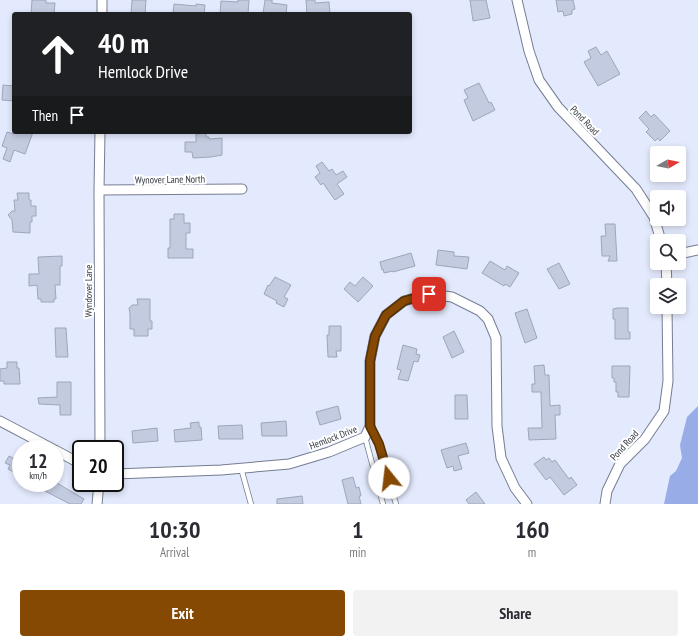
<!DOCTYPE html>
<html lang="en">
<head>
<meta charset="utf-8">
<style>
  body { margin:0; font-family:"PT Sans Narrow",sans-serif; background:#f2f2f3; color:#2b2b33; height:100vh; display:flex; flex-direction:column; font-size:15px; white-space:nowrap }
  * { box-sizing:border-box; margin:0 }
  p { font-size:13px; color:#7c7c81 }
  .icon { flex:none; width:22px; height:22px; fill:none; stroke:currentColor; stroke-width:2; stroke-linecap:round; stroke-linejoin:round }
  .map { position:relative; height:504px; overflow:hidden }
  .details { display:flex; flex-direction:column; background:#fff; flex:1 }
  .details>* { flex:none }
  .guide { position:absolute; left:12px; top:12px; width:400px; height:122px; border-radius:4px; box-shadow:0 2px 6px #0003; background:#202124; color:#fff; overflow:hidden }
  .needle { width:26px; rotate:81deg }
  .fabs { position:absolute; left:650px; top:146px; display:grid; gap:8px }
  .fabs a { display:grid; place-items:center; width:36px; height:36px; border-radius:4px; background:#fff; box-shadow:0 2px 6px #0003; font-size:20px }
  .speed { position:absolute; left:12px; top:440px; display:flex; gap:8px; font-size:20px; font-weight:700; text-align:center }
  .speed>* { display:grid; place-content:center; width:52px; height:52px; border-radius:50%; background:#fff; box-shadow:0 2px 6px #0003; line-height:1 }
  .speed small { font-size:10px; font-weight:400 }
  .speed .limit { border:2px solid #111; border-radius:6px; background:#fff; color:#111 }
  .pin { position:absolute; display:grid; place-items:center; width:34px; height:34px; color:#fff; margin:-17px; border-radius:8px; box-shadow:0 2px 6px #0006 }
  .me { position:absolute; width:44px; margin:-22px; rotate:344deg; stroke-linejoin:round; filter:drop-shadow(0 0 3px #0008) }
  .turn { display:flex; align-items:center; gap:14px; height:84px; padding:0 20px; font-size:18px }
  .turn .icon { width:52px; height:52px; stroke-width:2.5 }
  .turn b { display:block; font-size:28px; line-height:34px }
  .then { display:flex; align-items:center; height:38px; padding:0 20px; background:#0003; gap:8px; font-size:15px }
  .eta { display:flex; justify-content:space-evenly; align-items:center; height:68px; text-align:center }
  .eta b { font-size:24px; font-weight:700; line-height:28px }
  .action { display:flex; gap:8px; margin-top:auto; padding:8px 20px }
  .action a { flex:1; height:46px; border-radius:4px; background:#854903; color:#fff; font-size:16px; font-weight:700; line-height:46px; text-align:center }
  .action a+a { background:#f2f2f3; color:#2b2b33 }
  .map>svg:first-child { display:block }
</style>
</head>
<body>
<div class="map">
<svg width="698" height="504" viewBox="0 0 698 504">
  <rect width="100%" height="100%" fill="#e3eafd"/>
  <path fill="#98ace8" d="M698 406V504H664L670 476 676 471 682 458 680 445 687 417Z"/>
  <path fill="#c3cbe1" stroke="#9ea6bb" d="M32 0H46V3H55L54 14H31Z
    M132 0H146L145 14H131Z
    M238 0H249L248 14H220L221 1 238 2Z
    M265 0H272V3L287 5 286 14H263Z
    M306 0H315V3L329 2 330 14H307Z
    M470 0H486L490 18 473 21Z
    M556 0H573L575 9 572 10V14L564 16 563 11 558 12Z
    M174 4 196 6V4L205 5 204 14H173Z
    M596 47 601 55 607 51 620 74 598 86 584 62 591 58 588 51Z
    M479 83 489 103 491 102 495 110 473 121 464 100 468 98 464 90Z
    M3 85 14 86V101L2 100Z
    M646 111 651 117 654 114 670 131 660 141 658 138 655 141 646 132 649 129 639 118Z
    M7 132 14 134 15 132H33L25 154 14 150 10 162 3 159 7 148 2 146Z
    M206 133V137H209V139L222 138V155L211 157 193 158 192 152H185V142H196V134Z
    M322 162 329 171 332 169 336 175 343 171 347 177 337 184 344 194 335 200 323 183 321 185 315 177 320 173 316 166Z
    M17 193H29V200H31V206H36V216H32V222H30V233L13 232 12 220 8 215 12 211H15L14 200H18Z
    M174 214H184V223H190V233H186V249H193V258H168V248H170V219H174Z
    M605 224H615L617 261H608L610 256H602L601 236H606Z
    M438 250 454 252V256L469 257 467 269 436 265Z
    M411 253 415 266 393 272V271L384 273 383 269 382 270 380 262Z
    M62 256V266H60V285H55L56 299H54V302H41V299H38L37 285 29 286V274H39L38 257Z
    M490 261 505 270 507 266 519 273 510 287 505 284 504 286 482 273Z
    M559 263 570 284 559 289 547 269Z
    M275 277 291 285 284 297 288 299 284 307 276 303 277 301 264 294 268 285 269 286Z
    M363 277 373 286 358 302 344 289 350 282 355 286Z
    M137 299H150V321H152V329H148V336H134V329H130V314L129 308 132 305H138Z
    M618 308H628V332H630V339H615V319H613V309Z
    M527 309 537 338 525 343 515 313Z
    M329 326H341V351H336L337 357H328L327 335H329Z
    M55 328H66L68 357H56Z
    M454 331 464 352 452 358 443 337Z
    M403 345 417 349 416 354 420 355 418 362 414 361 408 381 398 379 401 370 397 369Z
    M7 362H17V368H19L20 384H4V381H0V369L7 368Z
    M544 365 545 375H549L550 406 560 405V415H555L556 439 529 440 528 428H542L541 392H532V384H535L534 366Z
    M612 366H630L629 397H618V392H616V382H614V378H612Z
    M57 382H71V415H60V405L39 404 38 398 57 397Z
    M455 395H467L468 419H455Z
    M338 406 341 419 320 425 316 412Z
    M286 421 287 436H262L261 423Z
    M199 422V427H201L202 440 175 442 174 430 191 428 190 423Z
    M242 425 243 439H219L218 426Z
    M157 428 158 441 133 443 132 431Z
    M466 443 469 453 458 456 462 469 454 471 453 466 447 468 441 450Z
    M9 456 21 462V476L8 469 10 465 5 463Z
    M544 457 546 460 549 458 552 462 555 460 569 479 571 477 577 485 564 495 550 477 546 480 534 464Z
    M353 477 356 488 359 487 361 496H359L361 504H348L342 480Z
    M50 483H57L84 499 81 504H70L45 491Z
    M476 492 485 504H469L466 500Z
    M302 496 303 504H277V499Z"/>
  <g fill="none" stroke-linecap="round" stroke-linejoin="round">
    <g stroke="#767d92" stroke-width="6">
      <path id="service" d="M370 426 379 444 396 504
        M365 437 383 504
        M241 468 251 504"/>
    </g>
    <g stroke="#767d92" stroke-width="11">
      <path id="minor" d="M102 0V14
        M517 0 529 51 539 80 558 107 636 189 654 217 661 241
        M99 190 242 189
        M679 254 698 250
        M666 263 667 285
        M0 421 53 449
        M100 449 99 190 100 132
        M55 450 81 464
        M115 474 221 470 289 464 329 452 365 437 370 426V361L375 336 386 315 404 301 429 294 452 297 480 311 488 319 496 338 497 426 501 458 515 488 527 504
        M97 504 99 483
        M605 504 607 491 620 464 645 439 664 411 668 381 667 307"/>
    </g>
    <use href="#service" stroke="#fff" stroke-width="4.5"/>
    <use href="#minor" stroke="#fff" stroke-width="9"/>
  </g>
  <g fill="none" stroke-linecap="round" stroke-linejoin="round">
    <g stroke="#562f02" stroke-width="10">
      <path id="route" d="M389 478 379 444 370 426V361L375 336 386 315 404 301 429 294"/>
    </g>
    <use href="#route" stroke="#854903" stroke-width="7"/>
  </g>
  <g text-anchor="middle" stroke-width="4" stroke-linejoin="round" paint-order="stroke">
    <g font-size="10" fill="#31353d" stroke="#fff">
      <text transform="translate(585 120) rotate(46)" y="4">Pond Road</text>
      <text transform="translate(170 179) rotate(-1)" y="4">Wynover Lane North</text>
      <text transform="translate(88 291) rotate(-90)" y="4">Wyndover Lane</text>
      <text transform="translate(333 437) rotate(-21)" y="4">Hemlock Drive</text>
      <text transform="translate(624 445) rotate(-48)" y="4">Pond Road</text>
    </g>
  </g>
</svg>
<div class="fabs">
<a><svg class="needle" viewBox="-14 -14 28 28"><path d="M0-13l5 13h-10z" fill="#e53935"/><path d="M0 13l5-13h-10z" fill="#7c7c81"/></svg></a>
<a><svg class="icon" aria-label="sound" viewBox="0 0 24 24"><path d="M4 9h4l5-4v14l-5-4H4zM17 9q2 3 0 6"/></svg></a>
<a><svg class="icon" aria-label="search" viewBox="0 0 24 24"><circle cx="10" cy="10" r="6"/><path d="M15 15l6 6"/></svg></a>
<a><svg class="icon" aria-label="layers" viewBox="0 0 24 24"><path d="M12 4l9 5-9 5-9-5zM3 14l9 5 9-5"/></svg></a>
</div>
<div class="speed"><div>12<small>km/h</small></div><div class="limit">20</div></div>
<div class="pin" style="left:429px;top:294px;background:#d93025"><svg class="icon" aria-label="arrive" viewBox="0 0 24 24"><path d="M6 21V4h12l-3 4 3 4H6"/></svg></div>
<svg class="me" style="left:389px;top:478px" viewBox="-20 -20 40 40"><circle r="19" fill="#fff"/><path d="M0-13L10 11 0 6-10 11z" fill="#854903"/></svg>
<div class="guide">
<div class="turn"><svg class="icon" aria-label="ahead" viewBox="0 0 24 24"><path d="M12 20V5M6 11l6-6 6 6"/></svg><div><b>40 m</b>Hemlock Drive</div></div>
<div class="then">Then<svg class="icon" aria-label="arrive" viewBox="0 0 24 24"><path d="M6 21V4h12l-3 4 3 4H6"/></svg></div>
</div>
</div>
<section class="details">
<div class="eta">
<div><b>10:30</b><p>Arrival</p></div>
<div><b>1</b><p>min</p></div>
<div><b>160</b><p>m</p></div>
</div>
<div class="action"><a>Exit</a><a>Share</a></div>
</section>
</body>
</html>
